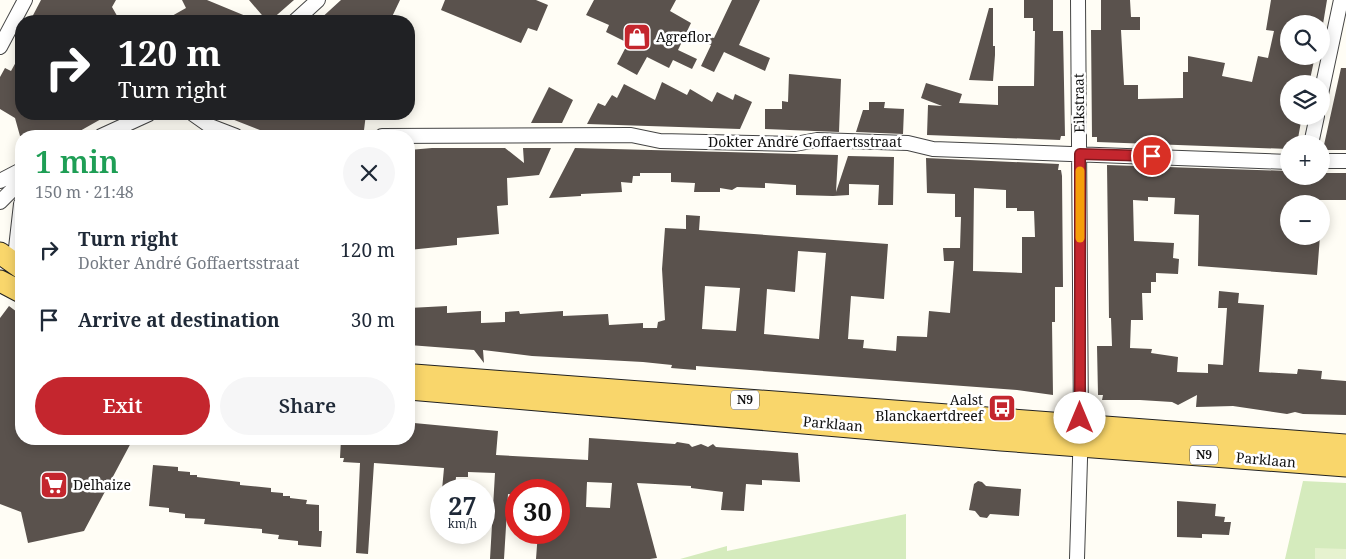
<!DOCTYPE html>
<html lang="en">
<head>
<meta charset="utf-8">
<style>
  body { margin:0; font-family:"Noto Serif",serif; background:#f6f6f7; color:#1f2937; height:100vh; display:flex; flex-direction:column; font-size:19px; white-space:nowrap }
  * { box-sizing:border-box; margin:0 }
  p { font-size:16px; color:#747a83 }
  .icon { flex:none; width:28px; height:28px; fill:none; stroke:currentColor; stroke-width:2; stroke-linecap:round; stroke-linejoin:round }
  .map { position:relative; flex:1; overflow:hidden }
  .side { position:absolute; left:15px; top:130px; width:400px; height:315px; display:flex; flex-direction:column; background:#fff; border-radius:20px; box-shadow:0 2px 12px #0003 }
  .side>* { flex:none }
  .guide { position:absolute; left:15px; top:15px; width:400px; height:105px; border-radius:20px; box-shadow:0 2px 12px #0003; background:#202124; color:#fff; overflow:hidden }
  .controls { position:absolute; left:1280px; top:15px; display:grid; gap:10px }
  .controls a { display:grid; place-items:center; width:50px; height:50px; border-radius:50%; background:#fff; box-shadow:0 2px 12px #0003; font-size:25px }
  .speed { position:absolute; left:430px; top:479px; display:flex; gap:10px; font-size:25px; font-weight:700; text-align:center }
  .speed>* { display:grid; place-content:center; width:65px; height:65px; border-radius:50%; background:#fff; box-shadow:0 2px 12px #0003; line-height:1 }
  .speed small { font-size:12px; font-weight:400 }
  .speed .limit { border:8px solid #d22; background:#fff; color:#111 }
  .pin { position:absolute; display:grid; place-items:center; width:42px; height:42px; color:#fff; margin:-21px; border:2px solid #fff; border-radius:50%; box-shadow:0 1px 5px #0007 }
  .me { position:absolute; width:55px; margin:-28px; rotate:0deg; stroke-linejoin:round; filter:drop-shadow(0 0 4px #0008) }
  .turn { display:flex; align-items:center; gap:18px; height:105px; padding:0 20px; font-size:22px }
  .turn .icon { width:65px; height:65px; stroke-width:2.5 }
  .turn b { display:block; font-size:35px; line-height:42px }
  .round { display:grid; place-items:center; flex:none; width:52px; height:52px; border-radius:26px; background:#f6f6f7 }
  .head { display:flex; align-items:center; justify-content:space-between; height:85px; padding:0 20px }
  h1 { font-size:30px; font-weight:600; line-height:38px; color:#1e9e55 }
  .action { display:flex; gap:10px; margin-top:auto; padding:10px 20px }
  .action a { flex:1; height:58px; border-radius:30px; background:#c4262e; color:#fff; font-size:20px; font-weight:600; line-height:58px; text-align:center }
  .action a+a { background:#f6f6f7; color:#1f2937 }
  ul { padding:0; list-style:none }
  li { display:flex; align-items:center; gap:15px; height:70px; padding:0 20px }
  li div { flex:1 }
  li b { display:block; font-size:19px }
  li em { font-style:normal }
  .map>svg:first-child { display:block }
</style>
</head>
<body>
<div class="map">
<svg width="1346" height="559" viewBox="0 0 1346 559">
  <rect width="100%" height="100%" fill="#fffdf5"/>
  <path fill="#d5ebbd" d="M1303 481 1346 483V559H1285Z
    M906 514V559H680L727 546V551Z"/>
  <path fill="#e6f2cf" d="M1315 548 1346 549V559H1315Z"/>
  <path fill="#5a524d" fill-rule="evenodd" d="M41 0H116L112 7 120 21H30Z
    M182 0H207L258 21H163L186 8Z
    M249 0H294L270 21H267Z
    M341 0H400L390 21H318Z
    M445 0H536L548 5 537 31 528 28 521 43 441 10Z
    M594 0H676L670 11 691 23 678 50 697 59 692 69 673 60 669 68 647 57 637 75 617 64 628 43 606 32 609 25 586 15Z
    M732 0H760L739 45 770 58 765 71 724 52 714 72 701 66 711 45 704 42 706 36 714 38Z
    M1024 0H1053V31H1063L1065 136H1061L1060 140 927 135 928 105 942 106 921 98 926 83 962 94 959 103 998 105V86H1034L1035 31H1033V18H1024Z
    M1101 0H1130L1131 17H1140V30H1121L1124 85H1138V99L1183 98V72H1188V56L1225 63 1222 76 1252 82 1258 56 1268 58 1274 31 1266 30 1271 0H1327L1323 24H1289V56H1315L1309 84H1289V116H1302L1297 144H1289V149L1097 142V137H1092L1091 30H1101Z
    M989 8H993V46H995V55L993 81 969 80Z
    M21 53V114H110L71 136H20L15 118 0 109V77L5 68 11 71Z
    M1341 68H1346V150H1327L1324 145Z
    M789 74 841 79 839 132 765 129V109H782V101L788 102Z
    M662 82 687 95 690 89 712 102 717 92 733 100 735 94 752 102 740 129 587 124 598 103 605 106 612 95 617 98 624 84 655 100Z
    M549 87 573 100 562 123H531Z
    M869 102H885L884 108 904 109 903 134 856 132 863 110H869Z
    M219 114H366L364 130 284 135 265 132Z
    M432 148H505L524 163 523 148H551L539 175 507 178 508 205 497 206 499 234 457 238V245L409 250V150Z
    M575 148 838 155 836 192 848 156 894 157 893 205H878L879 185 849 184V195L833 196 796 195V185L765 183V188L737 187 732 190 720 188V192H694L695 183 671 182V173H640V176H633L632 183 621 182 622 192 581 194V196L549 198Z
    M926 158 1059 164 1058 170H1061L1062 176 1063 287H1055V322H1052L1053 395 1017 390 696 366V370L671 368 672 365 643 362 532 356 483 350 484 363 474 350 409 345V308L447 306V313L481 311V323L505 322V312L519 311 520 314 563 311V316L608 314 609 325 643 323V328H657L658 322 665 320 662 269 665 228 686 229V215L700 216 699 230 888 244 884 299 851 296 848 339 864 340 863 348 896 351 897 336 927 337 929 311 950 313 954 261H944L943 248H960L961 217H955V194L927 193ZM974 188 1006 190V208H1017V211H1034L1035 237H1022V273L973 271ZM798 251 826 253 819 339 764 334 767 289 795 292ZM705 286 740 288 736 331 702 329Z
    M1107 165 1289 171V176H1321V173H1346V200H1308V204H1289V236H1320L1317 275 1198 266 1199 215 1174 214 1175 198 1148 197V201L1133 200 1134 241 1174 243 1173 258 1179 259 1178 274 1156 273V282H1151V293H1142L1143 320H1131L1130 348 1152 349 1151 353 1178 357 1177 372 1208 373V364L1223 365 1227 308H1218L1219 291 1239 293 1238 303 1264 305 1259 372 1297 374 1298 369 1322 371 1321 379 1346 381V415L1303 414 1295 412 1287 414 1233 406 1196 407 1197 395 1178 405 1172 402 1140 400H1102L1103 395H1098L1097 346H1112L1111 318H1109Z
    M9 306 21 315V439H133L84 531 28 543 21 512 0 504V318Z
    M414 423 498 431 496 455 588 460 589 438 675 444 677 442 689 444 692 447 701 444 708 447 713 444 716 447 798 453 800 482 762 480V485L746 484 744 511 721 510 723 492 691 488V486L637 483 657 558 650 559H536L538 532H559V490H516V495L508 494 504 559H490L495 473 468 472V477H456L455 490H442L444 468 374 463 368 554 356 553 360 463 343 462 344 458H340L341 439H409V424ZM587 482 612 483 610 508 586 507Z
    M153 465 178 467V471L190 472V475H197V477L240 482V485L271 488V492L283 493V496H290V498L307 500 306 504 319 505V531H322L321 547 298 545V541L278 539 279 535 262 533V529L204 524 205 519 185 518V514L169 512V508L149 506Z
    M978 481 982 482 986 486 1021 489 1019 516 990 514 987 518 980 517 975 511 969 510 974 484Z
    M1177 501 1216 504 1215 516 1225 517 1224 522H1231L1229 535 1202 534V538L1177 537Z"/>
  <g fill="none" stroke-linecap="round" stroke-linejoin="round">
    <g stroke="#444" stroke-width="16">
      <path id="minor" d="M295 21 318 0
        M0 47 25 0
        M1321 94 1341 0
        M193 114 210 126 236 136
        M101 136 149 114
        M382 136 631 135 660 141 795 144 817 140 908 143 933 149 1289 162
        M1311 144 1317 116
        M1321 161H1346
        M0 181 21 170
        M0 202 21 181
        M21 204 16 248 21 260
        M1077 559 1081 426 1078 0"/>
    </g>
    <g stroke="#222" stroke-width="23">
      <path id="primary" d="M0 253 21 268
        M0 281 21 292
        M414 375 1346 445
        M409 389 1001 440 1346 466"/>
    </g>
    <use href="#minor" stroke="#fff" stroke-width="14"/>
    <use href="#primary" stroke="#f9d66b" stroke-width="21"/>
  </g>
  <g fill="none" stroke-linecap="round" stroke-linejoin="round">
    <g stroke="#7f191e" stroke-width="12">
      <path id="route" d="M1080 418V154L1152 156"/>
    </g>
    <use href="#route" stroke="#c4262e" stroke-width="9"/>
    <path stroke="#f59e0b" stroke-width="9" d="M1080 171V238"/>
  </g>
  <defs>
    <g id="shop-square" transform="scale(1.4375)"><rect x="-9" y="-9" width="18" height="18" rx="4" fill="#c4262e" stroke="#fff"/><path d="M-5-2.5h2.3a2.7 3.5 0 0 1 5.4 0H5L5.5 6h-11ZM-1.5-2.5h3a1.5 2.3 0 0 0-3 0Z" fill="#fff"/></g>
    <g id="bus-square" transform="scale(1.4375)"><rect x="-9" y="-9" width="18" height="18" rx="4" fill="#c4262e" stroke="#fff"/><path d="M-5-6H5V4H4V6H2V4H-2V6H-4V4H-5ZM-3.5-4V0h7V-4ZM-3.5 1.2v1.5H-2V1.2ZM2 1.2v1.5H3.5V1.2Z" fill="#fff"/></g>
    <g id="supermarket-square" transform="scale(1.4375)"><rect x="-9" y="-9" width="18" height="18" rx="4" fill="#c4262e" stroke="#fff"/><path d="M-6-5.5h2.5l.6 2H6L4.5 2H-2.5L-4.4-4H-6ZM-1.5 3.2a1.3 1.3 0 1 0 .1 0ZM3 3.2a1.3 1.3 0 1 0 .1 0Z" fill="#fff"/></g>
  </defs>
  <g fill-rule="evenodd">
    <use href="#shop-square" x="637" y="37"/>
    <use href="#bus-square" x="1002" y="408"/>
    <use href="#supermarket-square" x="54" y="485"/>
  </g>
  <g text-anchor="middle" stroke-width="5" stroke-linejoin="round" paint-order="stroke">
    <g fill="#fff" stroke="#585858" stroke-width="1">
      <rect x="731" y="390.5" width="28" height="19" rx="4"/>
      <rect x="1190" y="445.5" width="28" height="19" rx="4"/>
    </g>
    <g font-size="12" font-weight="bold" fill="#111">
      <text x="745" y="404">N9</text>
      <text x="1204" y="459">N9</text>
    </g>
    <g font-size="14" fill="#111" stroke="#fff" text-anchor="start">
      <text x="656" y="42">Agreflor</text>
      <text x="983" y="405" text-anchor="end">Aalst<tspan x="983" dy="16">Blanckaertdreef</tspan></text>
      <text x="73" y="490">Delhaize</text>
    </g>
    <g font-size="14" fill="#111" stroke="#fff">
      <text transform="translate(1079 103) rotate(-91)" y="5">Eikstraat</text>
      <text x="805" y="147">Dokter André Goffaertsstraat</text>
      <text transform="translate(833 424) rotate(5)" y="5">Parklaan</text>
      <text transform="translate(1266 460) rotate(5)" y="5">Parklaan</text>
    </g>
  </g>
</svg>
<div class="controls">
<a><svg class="icon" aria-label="search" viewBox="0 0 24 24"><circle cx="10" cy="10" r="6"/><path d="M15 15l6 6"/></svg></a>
<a><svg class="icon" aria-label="layers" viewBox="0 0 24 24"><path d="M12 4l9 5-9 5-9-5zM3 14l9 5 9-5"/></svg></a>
<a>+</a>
<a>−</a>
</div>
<div class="speed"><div>27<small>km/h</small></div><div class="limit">30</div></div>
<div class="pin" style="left:1152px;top:156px;background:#d93025"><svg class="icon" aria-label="arrive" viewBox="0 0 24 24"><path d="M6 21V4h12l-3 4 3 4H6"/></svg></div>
<svg class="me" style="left:1080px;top:418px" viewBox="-20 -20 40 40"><circle r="19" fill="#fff"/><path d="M0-13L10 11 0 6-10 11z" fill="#c4262e"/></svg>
<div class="guide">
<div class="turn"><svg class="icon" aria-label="right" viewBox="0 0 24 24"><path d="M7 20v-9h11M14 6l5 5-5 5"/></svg><div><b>120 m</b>Turn right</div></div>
</div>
<section class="side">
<div class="head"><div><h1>1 min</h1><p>150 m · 21:48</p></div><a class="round"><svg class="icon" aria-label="close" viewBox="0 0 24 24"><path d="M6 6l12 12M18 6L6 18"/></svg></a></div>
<ul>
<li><svg class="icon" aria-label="right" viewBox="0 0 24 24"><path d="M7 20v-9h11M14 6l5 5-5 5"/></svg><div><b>Turn right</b><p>Dokter André Goffaertsstraat</p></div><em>120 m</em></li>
<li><svg class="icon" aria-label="arrive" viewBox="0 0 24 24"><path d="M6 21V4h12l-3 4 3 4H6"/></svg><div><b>Arrive at destination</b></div><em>30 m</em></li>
</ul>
<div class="action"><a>Exit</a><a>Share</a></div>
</section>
</div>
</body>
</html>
